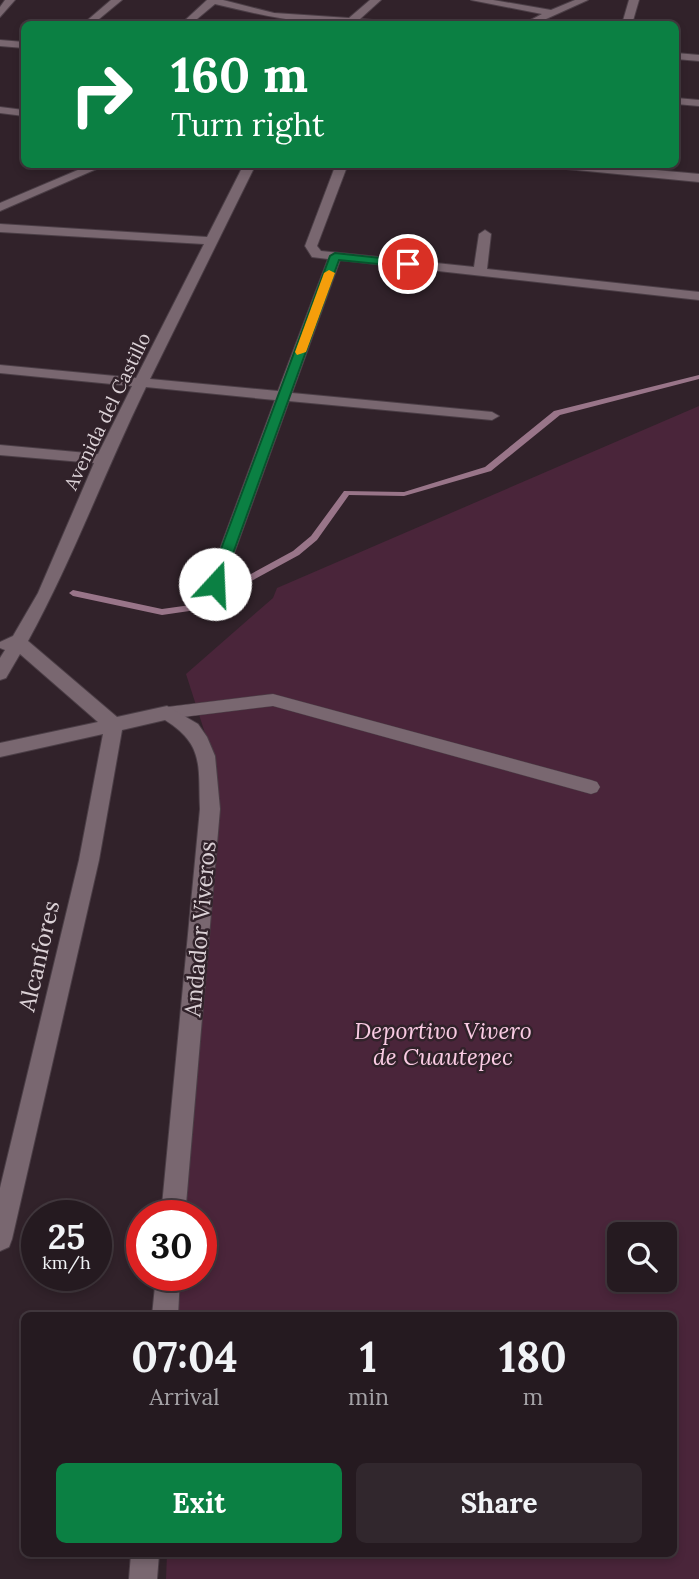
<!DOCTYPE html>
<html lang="en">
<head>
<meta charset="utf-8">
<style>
  body { margin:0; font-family:Lora,serif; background:#31272d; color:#f1f3f6; height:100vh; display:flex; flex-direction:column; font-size:26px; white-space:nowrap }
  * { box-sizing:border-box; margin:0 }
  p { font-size:23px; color:#a3a1a5 }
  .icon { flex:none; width:38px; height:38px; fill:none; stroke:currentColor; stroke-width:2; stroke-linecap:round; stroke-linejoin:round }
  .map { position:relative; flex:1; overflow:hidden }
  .details { position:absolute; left:21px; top:1312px; width:656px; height:245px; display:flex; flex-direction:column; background:#251a20; border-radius:10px; box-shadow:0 4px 10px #0003,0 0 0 2px #42383e }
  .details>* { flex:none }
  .guide { position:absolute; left:21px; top:21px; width:658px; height:147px; border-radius:10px; box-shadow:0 4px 10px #0003,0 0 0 2px #42383e; background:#0b8043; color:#fff; overflow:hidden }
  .tools { position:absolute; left:607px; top:1222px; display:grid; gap:14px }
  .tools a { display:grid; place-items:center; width:70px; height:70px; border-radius:10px; background:#251a20; box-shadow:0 4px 10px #0003,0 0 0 2px #42383e; font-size:35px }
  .speed { position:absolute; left:21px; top:1200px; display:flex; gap:14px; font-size:35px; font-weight:700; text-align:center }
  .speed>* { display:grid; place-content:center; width:91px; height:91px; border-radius:50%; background:#251a20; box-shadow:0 4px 10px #0003,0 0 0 2px #42383e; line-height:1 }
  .speed small { font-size:18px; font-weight:400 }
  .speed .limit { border:10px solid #d22; background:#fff; color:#111 }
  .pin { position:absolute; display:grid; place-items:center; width:60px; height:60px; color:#fff; margin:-30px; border:4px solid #fff; border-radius:50%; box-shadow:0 2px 7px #0007 }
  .me { position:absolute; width:77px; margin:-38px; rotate:20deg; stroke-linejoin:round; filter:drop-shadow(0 0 5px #0008) }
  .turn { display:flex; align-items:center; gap:24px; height:147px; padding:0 35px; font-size:32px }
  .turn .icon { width:91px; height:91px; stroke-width:2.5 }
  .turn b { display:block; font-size:49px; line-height:60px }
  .eta { display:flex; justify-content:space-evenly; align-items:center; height:119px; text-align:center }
  .eta b { font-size:42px; font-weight:700; line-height:49px }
  .action { display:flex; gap:14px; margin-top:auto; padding:14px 35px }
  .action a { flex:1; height:80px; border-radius:10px; background:#0b8043; color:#fff; font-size:28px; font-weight:700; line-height:80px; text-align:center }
  .action a+a { background:#31272d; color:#f1f3f6 }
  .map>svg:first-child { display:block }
</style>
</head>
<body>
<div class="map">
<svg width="699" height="1579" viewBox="0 0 699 1579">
  <rect width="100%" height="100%" fill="#31222a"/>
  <path fill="#4a253a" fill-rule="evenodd" d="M699 406V1579H166L167 1554H674V1316H177L178 1276H201V1216H180L185 1042 211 752 186 674 273 598 277 588ZM620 1234H665V1279H620Z"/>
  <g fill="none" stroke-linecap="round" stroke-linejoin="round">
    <path fill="#997589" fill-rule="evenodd" d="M699 375V379L560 415 491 471 404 496 349 495 317 540 299 555 244 585 210 608 162 615 73 596 69 593 73 590 162 609 205 603 238 581 293 551 311 536 344 491 404 492 485 467 554 411Z"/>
    <g stroke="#4b3e46" stroke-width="1">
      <path id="service" d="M273 694 591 780 597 782 600 787 597 792 591 794 273 706 167 719 159 713 167 707Z"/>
    </g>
    <g stroke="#4b3e46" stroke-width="2">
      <path id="minor" d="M5 0H15L0 17V7Z
        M111 0H122L93 24H83Z
        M207 0H223L274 13 349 18 370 0H381L360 19 386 21 391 24C332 30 272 18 215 4L191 24H181Z
        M471 0H493L551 10 575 0H588L535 24H523L542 14Z
        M629 0H639L632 24H622Z
        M0 40 24 42V48L0 46Z
        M676 53 699 55V61L676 59Z
        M676 98 699 100V106L676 104Z
        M0 107 24 110V116L0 113Z
        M92 164H108L0 211V203Z
        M244 164H256L150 379 278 391 328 259 312 257 305 246 336 164H348L317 246 321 251 474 267 479 234 485 230 491 234 487 269 699 292V300L340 260 292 393 492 412 499 416 492 420 289 401 223 584 215 589 207 584 275 400 146 387C105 471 73 559 28 641L117 717 167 706 198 724 207 737 215 756 220 809 185 1216H161L200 809C198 767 205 745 165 720L122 730 99 860 12 1239 9 1247 0 1251V1188L79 860 103 734 0 757V743L98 722 20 654 6 678 0 680V658L5 650 0 648V642L13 636 38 593 94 463 0 455V445L98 454 132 386 0 373V365L136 378 204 244 0 232V224L207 237Z
        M541 164H590L699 174V182L546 167Z
        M156 1276H180L178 1316H152Z
        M131 1554H159L157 1579H129Z"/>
    </g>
    <use href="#service" fill="#796770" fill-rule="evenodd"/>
    <use href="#minor" fill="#796770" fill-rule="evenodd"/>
  </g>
  <path fill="#0b8043" stroke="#07532c" stroke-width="2" d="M335 253 408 261 413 264 408 267 339 260 222 584 215 588 210 587 208 584 330 256Z"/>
  <path fill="#f59e0b" d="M329 270 335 273 306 352 297 355 295 352 324 273Z"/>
  <g text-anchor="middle" stroke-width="5" stroke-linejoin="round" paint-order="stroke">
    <g font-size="19" fill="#dbd1d6" stroke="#31222a">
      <text transform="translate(107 411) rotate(-64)" y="7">Avenida del Castillo</text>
    </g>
    <g font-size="23" fill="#dbd1d6" stroke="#31222a">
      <text transform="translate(200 929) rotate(-85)" y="8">Andador Viveros</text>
      <text transform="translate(39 956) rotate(-77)" y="8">Alcanfores</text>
    </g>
    <g font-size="23" font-style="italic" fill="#facbe3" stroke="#31222a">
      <text x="443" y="1039">Deportivo Vivero<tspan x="443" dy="26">de Cuautepec</tspan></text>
    </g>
  </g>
</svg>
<div class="tools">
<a><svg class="icon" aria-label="search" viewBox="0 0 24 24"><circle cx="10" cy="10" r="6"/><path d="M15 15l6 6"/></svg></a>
</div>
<div class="speed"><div>25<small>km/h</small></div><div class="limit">30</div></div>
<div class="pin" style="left:408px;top:264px;background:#d93025"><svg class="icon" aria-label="arrive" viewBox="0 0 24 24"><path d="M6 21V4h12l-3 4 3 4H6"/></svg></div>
<svg class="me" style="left:215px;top:584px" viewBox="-20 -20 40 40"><circle r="19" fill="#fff"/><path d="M0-13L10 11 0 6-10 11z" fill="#0b8043"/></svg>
<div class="guide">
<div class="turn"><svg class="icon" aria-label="right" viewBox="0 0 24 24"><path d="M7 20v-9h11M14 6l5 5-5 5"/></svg><div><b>160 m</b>Turn right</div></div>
</div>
<section class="details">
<div class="eta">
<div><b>07:04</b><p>Arrival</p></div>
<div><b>1</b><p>min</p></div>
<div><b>180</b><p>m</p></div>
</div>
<div class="action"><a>Exit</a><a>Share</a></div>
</section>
</div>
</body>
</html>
